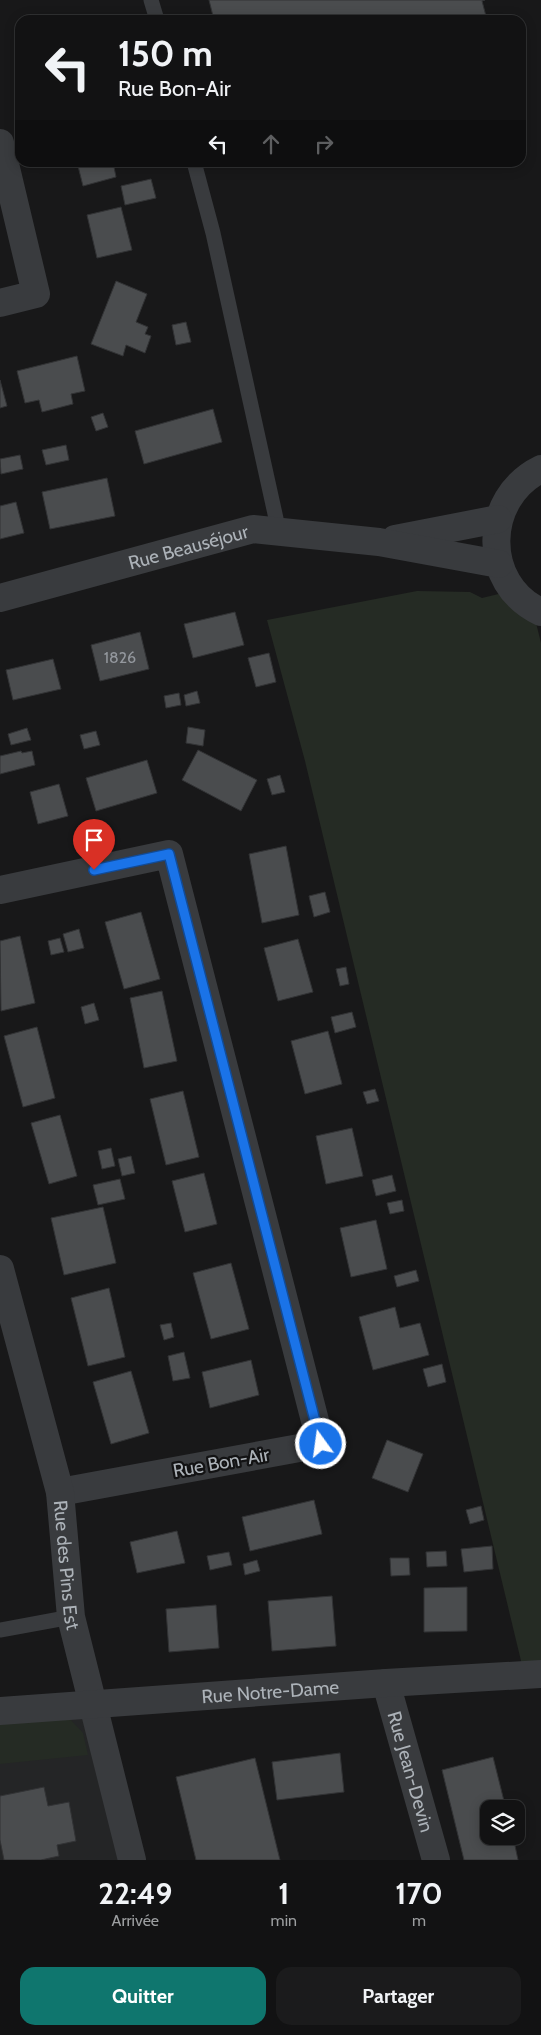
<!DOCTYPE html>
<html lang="fr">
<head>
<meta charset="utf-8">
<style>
  body { margin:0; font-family:Cabin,sans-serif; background:#1b1b1c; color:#f1f3f6; height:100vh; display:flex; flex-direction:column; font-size:19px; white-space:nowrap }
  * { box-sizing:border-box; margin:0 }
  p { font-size:16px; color:#9c9ea0 }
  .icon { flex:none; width:28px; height:28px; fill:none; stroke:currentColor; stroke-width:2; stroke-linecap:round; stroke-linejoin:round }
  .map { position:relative; height:1860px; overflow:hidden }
  .details { display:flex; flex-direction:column; background:#121213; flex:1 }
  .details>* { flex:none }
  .hud { position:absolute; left:15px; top:15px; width:511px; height:152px; border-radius:15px; box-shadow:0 2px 12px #0003,0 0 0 1px #313233; background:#121213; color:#f1f3f6; overflow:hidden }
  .buttons { position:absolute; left:480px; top:1800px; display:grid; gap:10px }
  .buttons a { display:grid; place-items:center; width:45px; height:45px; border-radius:10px; background:#121213; box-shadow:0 2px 12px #0003,0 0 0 1px #313233; font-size:25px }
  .pin { position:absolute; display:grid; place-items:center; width:42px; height:42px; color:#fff; margin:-51px -21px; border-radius:50% 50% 50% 0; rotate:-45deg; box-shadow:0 0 5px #0007 }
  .pin .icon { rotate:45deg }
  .me { position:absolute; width:55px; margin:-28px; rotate:346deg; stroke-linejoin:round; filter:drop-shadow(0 0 4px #0008) }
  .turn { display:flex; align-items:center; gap:18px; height:105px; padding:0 20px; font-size:22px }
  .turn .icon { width:65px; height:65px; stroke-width:2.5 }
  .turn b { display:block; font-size:35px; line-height:42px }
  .lanes { display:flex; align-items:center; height:48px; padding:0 20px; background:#0003; justify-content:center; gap:25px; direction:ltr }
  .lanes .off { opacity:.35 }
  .eta { display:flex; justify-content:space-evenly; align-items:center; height:85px; text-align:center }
  .eta b { font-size:30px; font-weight:800; line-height:35px }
  .primary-button { display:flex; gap:10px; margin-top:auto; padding:10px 20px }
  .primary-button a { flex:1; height:58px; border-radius:15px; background:#0f766e; color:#fff; font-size:20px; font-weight:800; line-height:58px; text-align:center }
  .primary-button a+a { background:#1b1b1c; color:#f1f3f6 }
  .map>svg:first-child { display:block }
</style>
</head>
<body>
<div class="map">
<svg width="541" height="1860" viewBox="0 0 541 1860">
  <rect width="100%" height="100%" fill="#181819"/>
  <path fill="#242526" d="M92 1704 132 1860H0V1711Z"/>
  <path fill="#252b24" d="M527 587 541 643V1663L522 1665 305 761 267 620 417 591 470 592 482 598Z
    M69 1718 83 1733 88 1755 0 1764V1724Z"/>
  <path fill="#4a4c4e" stroke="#323335" d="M209 0H485L482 1 487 20H214Z
    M77 162H113L116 177 83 186Z
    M151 179 156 198 125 205 121 186Z
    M121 207 132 250 97 258 87 215Z
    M116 281 147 294 136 322 148 327 145 334 151 336 145 353 126 345 123 356 91 344Z
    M186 322 191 342 176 345 172 325Z
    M77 356 85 391 71 394 73 404 42 412 39 400 25 403 17 371Z
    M0 380 7 406 0 408Z
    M213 409 222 442 144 464 135 431Z
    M103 413 108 427 96 431 91 417Z
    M66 445 69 460 46 465 42 450Z
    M20 455 23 469 1 474 0 459Z
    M107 478 115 516 50 529 42 492Z
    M16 502 24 533 0 539V506Z
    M235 612 244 645 193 658 184 624Z
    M140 632 149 669 100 681 91 645Z
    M269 653 276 682 256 687 248 658Z
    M53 659 61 689 13 700 6 670Z
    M197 691 200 703 186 706 184 695Z
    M179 693 181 705 166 708 164 696Z
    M188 727 205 730 203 746 186 743Z
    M27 728 31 740 11 745 8 734Z
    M96 731 100 745 84 749 80 735Z
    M198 750 257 780 241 811 182 780Z
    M21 751 22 753 32 751 35 765 0 774V756Z
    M147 760 157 793 96 811 86 778Z
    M280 775 285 792 272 795 267 779Z
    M59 784 68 816 38 824 30 792Z
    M286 846 299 915 262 923 249 854Z
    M325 892 330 912 314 917 309 896Z
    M141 912 160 979 124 989 105 922Z
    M79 929 84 948 68 952 63 934Z
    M20 936 35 1003 1 1011 0 941Z
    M60 938 64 952 51 955 48 941Z
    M298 939 313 992 278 1001 264 948Z
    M346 967 349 984 340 986 336 969Z
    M162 991 177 1061 144 1068 130 998Z
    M94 1003 99 1020 85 1024 81 1007Z
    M352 1012 356 1027 335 1033 331 1017Z
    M37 1027 55 1098 23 1107 4 1036Z
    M328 1031 342 1084 305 1094 291 1041Z
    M375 1089 379 1101 367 1104 363 1092Z
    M183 1091 199 1157 166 1165 150 1099Z
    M60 1115 77 1176 49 1184 31 1123Z
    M352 1128 363 1176 326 1184 316 1136Z
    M111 1148 115 1166 102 1169 98 1151Z
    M131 1156 135 1173 122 1176 118 1159Z
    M204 1173 217 1224 185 1232 172 1181Z
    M392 1175 396 1191 376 1196 372 1180Z
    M120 1179 125 1199 98 1205 93 1185Z
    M402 1200 404 1211 390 1214 387 1203Z
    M103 1207 116 1263 64 1275 51 1218Z
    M376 1220 387 1269 351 1277 340 1228Z
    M231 1263 249 1329 211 1339 193 1273Z
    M416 1270 419 1281 397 1287 394 1276Z
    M109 1288 125 1357 88 1366 71 1298Z
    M395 1307 400 1328 420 1323 429 1355 373 1370 359 1317Z
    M171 1323 174 1337 164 1340 160 1325Z
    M184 1352 190 1378 173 1381 168 1356Z
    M251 1360 259 1395 210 1408 202 1372Z
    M442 1364 446 1382 428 1387 423 1369Z
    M131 1371 149 1433 111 1444 93 1382Z
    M387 1440 423 1454 408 1492 372 1478Z
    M314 1500 322 1534 250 1551 242 1517Z
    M481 1506 484 1520 470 1524 466 1510Z
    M177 1531 185 1563 137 1573 130 1542Z
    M492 1546 493 1569 464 1572 461 1549Z
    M446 1551 447 1566 427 1567 426 1552Z
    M229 1552 232 1565 210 1570 207 1556Z
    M390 1558H409L410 1575 391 1576Z
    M257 1560 260 1571 245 1575 243 1564Z
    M467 1587V1631L424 1632V1588Z
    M332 1596 336 1646 272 1651 268 1601Z
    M216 1605 219 1648 169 1652 166 1609Z
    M340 1753 344 1792 277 1800 272 1762Z
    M493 1757 506 1809H489V1836H513L518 1860H464L442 1770Z
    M255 1758 280 1860H196L176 1777Z
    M44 1787 48 1806 69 1802 76 1841 57 1845 59 1856 41 1860H4L0 1840V1796Z"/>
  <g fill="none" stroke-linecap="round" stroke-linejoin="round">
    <path stroke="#393b3e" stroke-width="15" d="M151 0 157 20
      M194 162 213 233 279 532
      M0 1630 71 1617"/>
    <g stroke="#393b3e" stroke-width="28">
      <path d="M0 143 36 294 0 303"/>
      <path d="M541 469C483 497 480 584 541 612"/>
      <path d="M395 539 498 519"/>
      <path id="s1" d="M0 598 253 529 379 542 499 564"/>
      <path d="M0 890 169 854 321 1444 60 1492"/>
      <path id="s2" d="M0 1269 60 1492 71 1617 132 1860"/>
      <path id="s3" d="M386 1683 436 1860"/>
    </g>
    <path stroke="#393b3e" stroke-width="28" id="s4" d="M0 1711 386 1683 541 1674"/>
  </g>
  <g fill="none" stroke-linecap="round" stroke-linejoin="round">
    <g stroke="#114b97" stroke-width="12">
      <path id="route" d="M94 870 169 854 321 1444"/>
    </g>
    <use href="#route" stroke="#1a73e8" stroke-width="9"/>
  </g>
  <g text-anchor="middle" stroke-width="4.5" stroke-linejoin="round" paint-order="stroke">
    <g font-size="16" fill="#94989e">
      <text x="120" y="663">1826</text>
    </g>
    <g font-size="19" fill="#acb2b8" stroke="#131314">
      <text dy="7" stroke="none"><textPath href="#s1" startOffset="195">Rue Beauséjour</textPath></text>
      <text transform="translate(221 1462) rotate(-10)" y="7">Rue Bon-Air</text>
      <text dy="7" stroke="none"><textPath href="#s2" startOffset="304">Rue des Pins Est</textPath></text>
      <text dy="7" stroke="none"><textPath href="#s4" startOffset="271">Rue Notre-Dame</textPath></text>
      <text dy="7" stroke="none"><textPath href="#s3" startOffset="92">Rue Jean-Devin</textPath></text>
    </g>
  </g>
</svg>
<div class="buttons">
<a><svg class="icon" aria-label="layers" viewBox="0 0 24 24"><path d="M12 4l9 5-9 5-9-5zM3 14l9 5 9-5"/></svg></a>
</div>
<div class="pin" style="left:94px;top:870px;background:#d93025"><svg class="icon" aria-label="arrive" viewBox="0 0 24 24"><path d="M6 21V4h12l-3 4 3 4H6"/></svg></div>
<svg class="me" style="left:321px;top:1444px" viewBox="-20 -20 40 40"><circle r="17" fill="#1a73e8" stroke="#fff" stroke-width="3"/><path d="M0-11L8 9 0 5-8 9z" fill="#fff"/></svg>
<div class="hud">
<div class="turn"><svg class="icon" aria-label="left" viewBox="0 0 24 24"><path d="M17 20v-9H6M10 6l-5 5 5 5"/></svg><div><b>150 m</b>Rue Bon-Air</div></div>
<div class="lanes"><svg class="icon" aria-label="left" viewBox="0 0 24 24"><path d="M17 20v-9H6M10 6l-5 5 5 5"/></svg><svg class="icon off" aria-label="ahead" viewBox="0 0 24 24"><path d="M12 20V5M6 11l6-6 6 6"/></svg><svg class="icon off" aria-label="right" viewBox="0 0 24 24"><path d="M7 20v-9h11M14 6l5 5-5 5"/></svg></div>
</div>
</div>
<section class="details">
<div class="eta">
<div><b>22:49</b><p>Arrivée</p></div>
<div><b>1</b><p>min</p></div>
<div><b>170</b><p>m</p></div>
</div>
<div class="primary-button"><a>Quitter</a><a>Partager</a></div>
</section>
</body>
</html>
